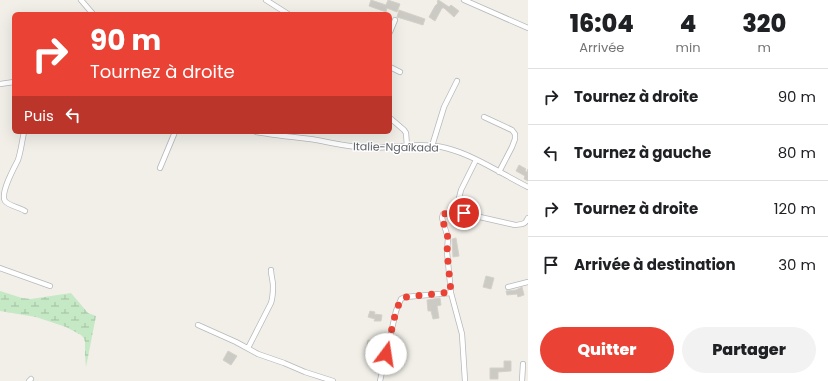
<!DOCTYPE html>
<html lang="fr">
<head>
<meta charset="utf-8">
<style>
  body { margin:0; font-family:Poppins,sans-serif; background:#f2f2f2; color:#202124; height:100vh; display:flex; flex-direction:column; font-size:15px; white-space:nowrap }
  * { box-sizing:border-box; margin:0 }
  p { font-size:13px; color:#757577 }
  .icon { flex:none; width:22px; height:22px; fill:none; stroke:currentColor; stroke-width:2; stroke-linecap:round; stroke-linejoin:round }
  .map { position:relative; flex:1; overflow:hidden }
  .sheet { display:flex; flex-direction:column; background:#fff; width:300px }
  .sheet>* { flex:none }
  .guide { position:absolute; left:12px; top:12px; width:380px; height:122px; border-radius:6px; box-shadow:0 4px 16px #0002; background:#ea4335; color:#fff; overflow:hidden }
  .pin { position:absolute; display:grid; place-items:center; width:34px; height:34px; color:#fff; margin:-17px; border:2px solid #fff; border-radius:50%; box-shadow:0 1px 4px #0007 }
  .me { position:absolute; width:44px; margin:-22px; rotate:14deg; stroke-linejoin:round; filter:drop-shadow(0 0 3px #0008) }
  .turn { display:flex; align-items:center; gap:14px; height:84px; padding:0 12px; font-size:18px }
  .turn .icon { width:52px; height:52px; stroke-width:2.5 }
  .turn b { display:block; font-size:28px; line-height:34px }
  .then { display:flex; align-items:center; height:38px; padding:0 12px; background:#0003; gap:8px; font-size:15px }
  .eta { display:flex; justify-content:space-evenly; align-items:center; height:68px; text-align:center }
  .eta b { font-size:24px; font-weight:800; line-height:28px }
  .cta { display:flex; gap:8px; margin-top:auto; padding:8px 12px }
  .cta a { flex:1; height:46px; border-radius:24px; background:#ea4335; color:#fff; font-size:16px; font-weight:800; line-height:46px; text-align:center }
  .cta a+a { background:#f2f2f2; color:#202124 }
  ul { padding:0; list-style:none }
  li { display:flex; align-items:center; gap:12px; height:56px; padding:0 12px; border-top:1px solid #e0e0e0 }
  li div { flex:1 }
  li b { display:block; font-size:15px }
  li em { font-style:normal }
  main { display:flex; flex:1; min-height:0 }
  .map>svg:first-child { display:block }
</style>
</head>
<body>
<main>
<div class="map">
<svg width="528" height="381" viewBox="0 0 528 381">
  <defs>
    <pattern id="wetland-marsh" width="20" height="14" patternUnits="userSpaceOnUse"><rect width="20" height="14" fill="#c5e8c5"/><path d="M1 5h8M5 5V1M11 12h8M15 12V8" fill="none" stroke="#a3c0a4"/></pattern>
  </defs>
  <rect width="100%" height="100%" fill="#f1efe8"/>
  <path fill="url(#wetland-marsh)" d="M0 291 22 298 31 299 71 293 88 313 96 316 86 367 85 355V342L84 338 81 335 66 327 36 317 0 311Z"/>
  <path fill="#cccac5" stroke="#d6d1c6" d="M371 0 386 5 388 0 400 4 397 12 387 8 386 12 369 6Z
    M438 0 440 1 449 7 451 5 459 11 454 17 444 8H442L435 21 429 17 435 6 438 3 437 2Z
    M399 10 425 19 423 25 397 17Z
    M519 165 526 169 525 171 527 172 528 169V181L524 179 525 176 516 171Z
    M456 238 459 256 453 257 452 239Z
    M486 276 494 278 491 289 483 287Z
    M522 287 524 295 518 297 517 294 507 295 506 291 516 290Z
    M440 298 441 305 437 306 439 318 433 319 431 311H428L427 300Z
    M370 311 375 312 374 314 382 315 381 321H374L375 319 368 317Z
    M368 340 378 343 375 357 365 354Z
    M393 345 405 346 404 354 392 353Z
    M228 351 237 356 231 365 223 360Z
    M504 361H511V371L498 372V379H490V368H504Z"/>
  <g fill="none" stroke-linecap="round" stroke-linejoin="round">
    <g stroke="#b5b8bc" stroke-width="6">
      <path id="minor" d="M81 0 93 14
        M266 0 288 14
        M464 0 528 28
        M390 32 395 20
        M390 67 400 72
        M0 84 14 82
        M484 117 512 130 515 134V139L512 147 499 172
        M390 118 404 130 406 133 407 146
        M24 132C22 141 21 151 18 160 14 168 0 193 5 201 9 206 19 207 25 211
        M256 132C274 135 292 137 310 139 329 142 348 147 367 148 392 148 423 142 446 148 474 155 502 174 528 187
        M432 146 444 107 457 81
        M160 168 175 132
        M458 212V202L461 190 476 160
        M0 268 50 286
        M508 287 528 282
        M198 325 236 342 258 354 284 363 305 372 333 381
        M248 348 271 303C273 297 273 292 273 286 273 280 271 276 271 270
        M29 381 31 379
        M380 381 396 311 401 299 405 297 451 293
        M465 381 462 334 451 293 447 252 448 238 442 218 443 214 458 212 515 225C522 224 525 225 528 218
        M522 381 523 364"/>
    </g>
    <use href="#minor" stroke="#fff" stroke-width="4.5"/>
  </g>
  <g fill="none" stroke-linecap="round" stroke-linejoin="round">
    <path stroke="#ea4335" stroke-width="7" stroke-dasharray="0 12.6" d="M386 354 396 311 401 299 406 297 451 292 447 252 448 238 442 218 443 214 458 212 464 213"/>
  </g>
  <g text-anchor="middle" stroke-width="3" stroke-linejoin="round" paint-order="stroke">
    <g font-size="11" fill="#5f6368" stroke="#fff">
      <text transform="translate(396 147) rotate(1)" y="4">Italie-Ngaîkada</text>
    </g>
  </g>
</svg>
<div class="pin" style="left:464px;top:213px;background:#d93025"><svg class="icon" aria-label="arrive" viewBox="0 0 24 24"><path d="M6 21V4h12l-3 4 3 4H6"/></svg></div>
<svg class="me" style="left:386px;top:354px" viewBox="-20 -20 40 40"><circle r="19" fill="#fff"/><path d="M0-13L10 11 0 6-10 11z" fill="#ea4335"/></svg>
<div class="guide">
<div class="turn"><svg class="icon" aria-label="right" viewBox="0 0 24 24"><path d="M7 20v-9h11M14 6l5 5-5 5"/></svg><div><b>90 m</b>Tournez à droite</div></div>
<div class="then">Puis<svg class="icon" aria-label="left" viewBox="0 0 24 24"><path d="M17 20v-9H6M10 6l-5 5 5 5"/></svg></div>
</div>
</div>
<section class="sheet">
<div class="eta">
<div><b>16:04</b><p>Arrivée</p></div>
<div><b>4</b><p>min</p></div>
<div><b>320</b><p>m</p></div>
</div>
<ul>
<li><svg class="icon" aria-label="right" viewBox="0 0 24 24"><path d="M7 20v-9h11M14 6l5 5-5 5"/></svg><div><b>Tournez à droite</b></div><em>90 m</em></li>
<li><svg class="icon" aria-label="left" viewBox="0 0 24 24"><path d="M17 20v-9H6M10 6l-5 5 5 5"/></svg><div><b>Tournez à gauche</b></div><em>80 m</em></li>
<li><svg class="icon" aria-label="right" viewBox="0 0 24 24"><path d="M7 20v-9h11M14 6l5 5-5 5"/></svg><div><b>Tournez à droite</b></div><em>120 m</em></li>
<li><svg class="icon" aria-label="arrive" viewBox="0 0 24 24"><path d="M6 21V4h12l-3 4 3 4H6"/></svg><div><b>Arrivée à destination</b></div><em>30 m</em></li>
</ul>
<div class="cta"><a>Quitter</a><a>Partager</a></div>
</section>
</main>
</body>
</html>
